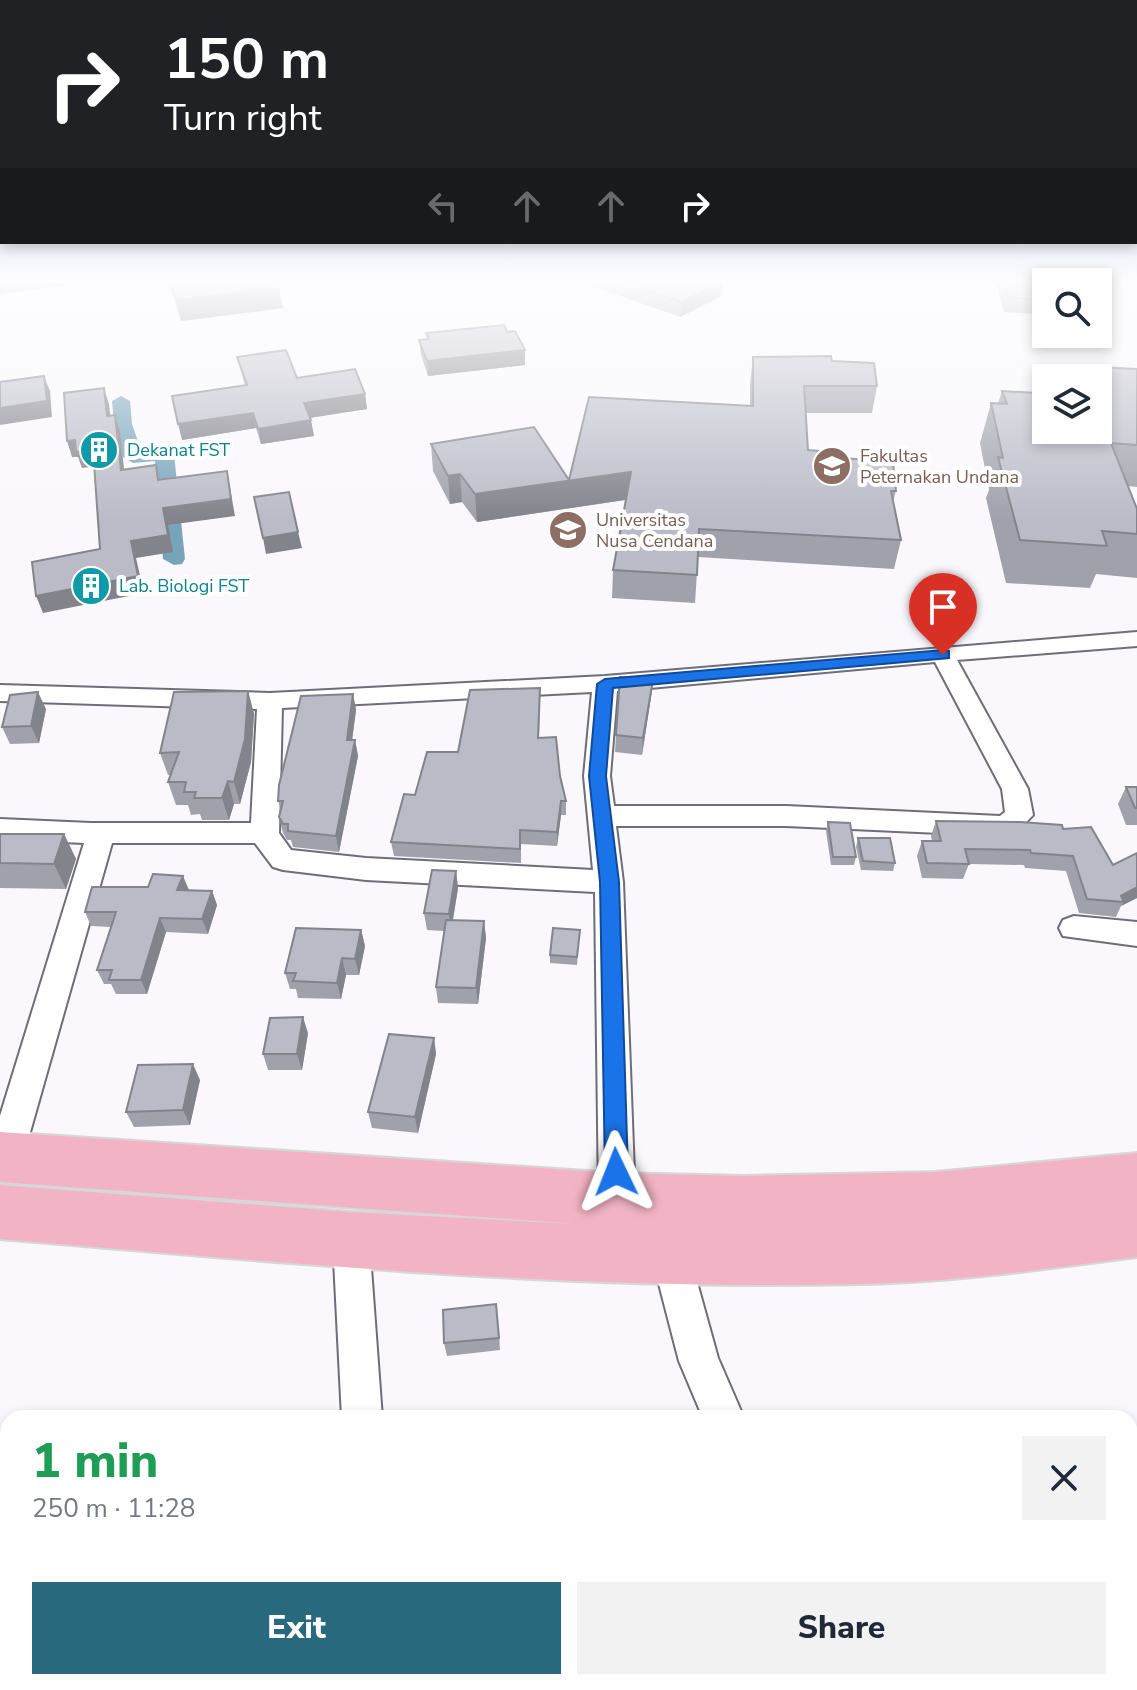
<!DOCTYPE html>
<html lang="en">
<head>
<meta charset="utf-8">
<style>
  body { margin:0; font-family:"Nunito Sans",sans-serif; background:#f2f2f3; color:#1f2937; height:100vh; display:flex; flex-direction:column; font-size:30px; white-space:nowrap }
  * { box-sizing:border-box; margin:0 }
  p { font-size:26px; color:#747a83 }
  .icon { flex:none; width:44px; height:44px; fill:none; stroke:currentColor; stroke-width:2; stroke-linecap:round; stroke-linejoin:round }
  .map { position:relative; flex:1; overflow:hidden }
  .details { position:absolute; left:0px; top:1410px; width:1138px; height:280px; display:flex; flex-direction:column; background:#fff; border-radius:24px 24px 0 0; box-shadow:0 4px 12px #0003 }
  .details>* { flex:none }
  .top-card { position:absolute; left:0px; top:0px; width:1138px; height:244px; box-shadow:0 4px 12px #0003; background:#202124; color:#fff; overflow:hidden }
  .tools { position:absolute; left:1032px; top:268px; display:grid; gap:16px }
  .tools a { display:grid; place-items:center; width:80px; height:80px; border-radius:0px; background:#fff; box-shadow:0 4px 12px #0003; font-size:40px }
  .pin { position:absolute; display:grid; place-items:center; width:68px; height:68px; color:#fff; margin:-82px -34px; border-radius:50% 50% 50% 0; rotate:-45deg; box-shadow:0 0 8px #0007 }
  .pin .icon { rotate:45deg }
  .me { position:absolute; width:88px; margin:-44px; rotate:358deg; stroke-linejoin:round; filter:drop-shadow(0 0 6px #0008) }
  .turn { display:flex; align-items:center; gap:28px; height:168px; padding:0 32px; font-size:36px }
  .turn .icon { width:104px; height:104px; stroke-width:2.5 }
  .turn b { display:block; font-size:56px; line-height:68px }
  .lanes { display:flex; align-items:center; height:76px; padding:0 32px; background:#0003; justify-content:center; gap:40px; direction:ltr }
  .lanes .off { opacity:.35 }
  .round { display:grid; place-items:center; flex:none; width:84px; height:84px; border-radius:0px; background:#f2f2f3 }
  .overview { display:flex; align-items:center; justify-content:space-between; height:136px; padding:0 32px }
  h1 { font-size:48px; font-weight:800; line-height:60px; color:#1e9e55 }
  .action { display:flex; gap:16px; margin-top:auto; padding:16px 32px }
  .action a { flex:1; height:92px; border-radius:0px; background:#28697d; color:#fff; font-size:32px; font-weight:800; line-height:92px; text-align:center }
  .action a+a { background:#f2f2f3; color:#1f2937 }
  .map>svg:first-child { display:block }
</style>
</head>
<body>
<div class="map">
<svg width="1137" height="1690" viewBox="0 0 1137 1690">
  <rect width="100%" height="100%" fill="#faf8fd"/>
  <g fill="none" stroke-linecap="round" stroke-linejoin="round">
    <path fill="#78a4ba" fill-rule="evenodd" d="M121 396 130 401 132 424 141 450 164 448 174 454 185 559 182 564 174 565 163 559 155 461 133 463 123 457 114 424 112 401Z"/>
    <g stroke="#6f6d77" stroke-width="4">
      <path id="minor" d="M1137 632V646L957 660 1028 789 1033 815 1016 833 1006 836 786 826H616L623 882 635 1200 630 1212 617 1217 604 1212 599 1200 595 892 366 880 283 870 273 867 255 843H112L23 1157 17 1168 5 1173 0 1171V1116L84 843 0 839V819L91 823H251L257 709 0 701V685L270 693 605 676ZM935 662 1002 789 1005 812 1000 816 786 806H614L610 776 617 691ZM592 692 584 776 593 870 366 858 291 850 279 833 282 708Z
        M1074 916 1137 922V946L1063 936 1059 928 1063 920Z
        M351 1222 364 1227 369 1240 382 1418H342L333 1240 338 1227Z
        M671 1239 684 1244 690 1257 718 1358 744 1418H703L679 1361 652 1257 658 1244Z
        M1137 1599V1645L1130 1646V1600Z
        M369 1682H415L416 1690H368Z
        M806 1682H852L856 1690H808Z"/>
    </g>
    <g stroke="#d7d7d8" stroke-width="4">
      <path id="trunk" d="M0 1132 617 1173 744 1176 935 1172 1137 1153V1257C1046 1269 953 1282 861 1284 573 1291 286 1263 0 1239V1185L351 1212 575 1224 0 1182Z"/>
    </g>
    <use href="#minor" fill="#fff" fill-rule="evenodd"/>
    <use href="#trunk" fill="#f2b4c4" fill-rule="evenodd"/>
  </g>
  <path fill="#a0a1ab" d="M169 282H278L283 308 181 321Z
    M589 282H723L722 296 680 317 589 285Z
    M996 282H1034L1041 300 1036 314 1004 312Z
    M507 332 525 350V365L428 376 421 355 419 340H427L426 333Z
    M237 357 297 378 365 394 367 409 310 418 314 436 261 444 256 428 182 440 245 385Z
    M753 357 832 361 877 386 872 413H806L808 450 843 458 896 491 893 502 901 540 894 569 698 557 695 603 612 598 613 570 626 500 477 522 462 502 450 504 433 471 431 444 569 480 750 406V383Z
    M1076 366 1137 369V487L1128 486 1137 509V578L1096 574 1090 588 1006 583 986 498 989 490 980 443 991 403H998L1002 391 1040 405 1098 430V378H1072Z
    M653 680 651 697 642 755 615 752 616 735Z
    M248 691 254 714 251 762 240 804H234L229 820H202L200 814 191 815 188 805H176L168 782 171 775H168L160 753Z
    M353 694 356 710 352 740H355L358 756 339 852 293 847 291 840H287L283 833 279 817 281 810 278 801Z
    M540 702 539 738 560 776 566 801V815H561L557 846 521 844V863L394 856 391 842 415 795 458 752Z
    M46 709 39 743 10 744 2 727Z
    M1126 787H1137V825H1126L1118 804Z
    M936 821 1063 829 1113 865 1137 853V898L1121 906 1116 917 1079 913 1066 871 1025 868 1024 865 969 864 963 879 922 878 917 856 922 841H932L931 836Z
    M828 822 856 857 854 865H831L826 831Z
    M0 834H64L76 859 66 889 0 888Z
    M858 838 895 863 893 871 861 870 856 847Z
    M456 871 458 888 453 920 484 921 486 938 478 1004 438 1003 436 987 444 931 427 930 424 913Z
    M189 890 212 891 217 905 208 934 166 932 147 994H116L111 984H104L97 970 111 927 91 926 85 912Z
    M361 930 365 946 359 975H346L341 999 298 998 296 989H290L285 973Z
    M580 930 577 965 550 963V955Z
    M308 1033 302 1070H268L263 1054Z
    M434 1038 436 1054 418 1133 372 1128 368 1112Z
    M200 1080 190 1125 134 1127 126 1112Z
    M498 1318 500 1350 447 1356 444 1343Z
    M0 1489 8 1490V1584L0 1583Z"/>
  <path fill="#82838b" d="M36 282H64V286L0 294V286Z
    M723 282 722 296 680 317 681 302Z
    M279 287 283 308 181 321 176 300Z
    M525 350V365L428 376 427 361Z
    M44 376 50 391 52 417 0 425V408Z
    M104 388 109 404 112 432 107 416Z
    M365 394 367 409 307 418 304 403Z
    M253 413 256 428 182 440 178 424Z
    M115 415 120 431 126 487 121 470Z
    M311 420 314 436 261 444 258 429Z
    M75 440 93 449 99 466 82 468 78 457H72L67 441Z
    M227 471 235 516 168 525 173 552 136 558 144 593 43 613 36 596 131 541 163 508Z
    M631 472 630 499 477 522 475 494Z
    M460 474 462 502 450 504 448 476Z
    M298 532 302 548 266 554 263 538Z
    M653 680 651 697 642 755 643 738Z
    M248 691 254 714 251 762 240 804 234 782Z
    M38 692 46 709 39 743 31 726Z
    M353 694 356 710 350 756 347 740Z
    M355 740 358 756 339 852 336 836Z
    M228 781 234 804 229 820 222 798Z
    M561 801V815L557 846V832Z
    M64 834 76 859 66 889 54 864Z
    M456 871 458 888 451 931 449 914Z
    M183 876 189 890H177Z
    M1137 887V898L1121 906 1124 902 1121 896Z
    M212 891 217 905 208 934 202 919Z
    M160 918 166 932 147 994 141 980Z
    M484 921 486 938 478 1004 476 988Z
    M361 930 365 946 359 975 355 959Z
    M342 958 346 975 341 999 337 983Z
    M303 1017 308 1033 302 1070 297 1054Z
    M434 1038 436 1054 418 1133 415 1117Z
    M193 1064 200 1080 190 1125 183 1110Z
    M263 1682H272L270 1690H261Z"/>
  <path fill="#babbc7" stroke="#82838b" stroke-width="2" d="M0 282H36L0 286Z
    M169 282H278L279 287 176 300Z
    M623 282H723L681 302Z
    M1003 282H1034L1041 300 1008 297Z
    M504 325 507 332 515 331 525 350 427 361 419 340 429 339 426 333Z
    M286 350 297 378 355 369 365 394 304 403 311 420 258 429 253 413 178 424 172 396 247 385 237 357Z
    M831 356 832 361 874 363 877 386H804L808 450 842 453 843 458 893 462 896 491H891L901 540 699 529 697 575 613 570 631 472 475 494 460 474 448 476 431 444 534 427 569 480 589 397 753 406V357Z
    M1076 366 1137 369V445L1111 443 1137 509V534L1102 531 1107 546 1020 540 998 457 1003 458 991 403 1007 404 1002 391 1037 393 1040 405 1046 406V430H1098V378H1081Z
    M44 376 47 401 0 408V382Z
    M104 388 107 416 115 415 121 470 156 465 158 480 227 471 231 499 163 508 168 535 131 541 138 576 36 596 32 562 100 549 93 449 76 452 75 440 67 441 64 393Z
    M289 492 298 532 263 538 254 497Z
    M620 677 653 680 643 738 616 735Z
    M540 688 538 738 556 737 560 776 566 801H561L557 832 520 830V849L391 842 404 794 415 795 427 752H458L470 690Z
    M248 691 245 739 234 782 228 781 222 798H194L196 792H184L186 782H168L179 752 160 753 174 692Z
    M38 692 31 726 2 727 10 695Z
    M353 694 347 740H355L336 836 288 831V824H283L279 817 283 801H278L279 785 301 696Z
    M1126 787H1137V808H1135Z
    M936 821 1020 822 1062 825 1063 829 1091 827 1113 865 1137 853V887L1121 896 1124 902 1087 899 1073 856 1031 853 1030 850 965 849 969 864 927 863 922 841H941Z
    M828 822 850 823 856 857H833Z
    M0 834H64L54 864 0 863Z
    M858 838H890L895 863 863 861Z
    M432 870 456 871 449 914 424 913Z
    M153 874 183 876 177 890 212 891 202 919 160 918 141 980H109L112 970H97L116 912H85L92 887H148Z
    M446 920 484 921 476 988 436 987Z
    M296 928 361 930 355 959 342 958 337 983 293 981 296 973H285Z
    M553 928 580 930 577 957 550 955Z
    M303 1017 297 1054H263L270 1018Z
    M389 1034 434 1038 415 1117 368 1112Z
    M193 1064 183 1110 126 1112 138 1065Z
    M496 1304 499 1338 444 1343 443 1310Z
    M0 1489 8 1490V1514L6 1520H8V1581L0 1580Z
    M207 1682H263L261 1690H205Z
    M913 1682H982L986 1690H886Z"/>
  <linearGradient id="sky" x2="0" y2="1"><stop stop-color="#7baed6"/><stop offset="0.54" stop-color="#fdfcfe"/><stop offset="1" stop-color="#fdfcfe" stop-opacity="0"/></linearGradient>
  <rect width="1137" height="519" fill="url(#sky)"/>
  <path fill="#1a73e8" stroke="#114b97" stroke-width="2" d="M943 650 949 651V658L613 688 606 776 619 882 628 1172 625 1179 616 1182 608 1179 605 1172 600 882 589 776 597 684 605 679Z"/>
  <defs>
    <g id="building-disc" transform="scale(2)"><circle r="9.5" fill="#0f9aa8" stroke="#fff"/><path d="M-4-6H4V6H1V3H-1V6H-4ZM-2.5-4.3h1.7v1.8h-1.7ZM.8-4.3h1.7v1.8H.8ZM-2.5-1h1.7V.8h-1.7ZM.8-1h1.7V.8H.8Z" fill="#fff"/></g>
    <g id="university-disc" transform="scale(2)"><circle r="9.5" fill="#8d6e63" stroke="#fff"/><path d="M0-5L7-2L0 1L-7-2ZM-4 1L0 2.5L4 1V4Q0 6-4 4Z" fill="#fff"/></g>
  </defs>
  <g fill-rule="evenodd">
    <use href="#building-disc" x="99" y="450"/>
    <use href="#university-disc" x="832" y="466"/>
    <use href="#university-disc" x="568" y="530"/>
    <use href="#building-disc" x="91" y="586"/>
  </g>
  <g text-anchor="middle" stroke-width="8" stroke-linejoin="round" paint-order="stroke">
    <g font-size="18" fill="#0d838f" stroke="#fff" text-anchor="start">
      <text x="127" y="456">Dekanat FST</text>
      <text x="119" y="592">Lab. Biologi FST</text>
    </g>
    <g font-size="18" fill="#785e54" stroke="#fff" text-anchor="start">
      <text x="860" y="462">Fakultas<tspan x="860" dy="21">Peternakan Undana</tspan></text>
      <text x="596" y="526">Universitas<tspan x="596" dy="21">Nusa Cendana</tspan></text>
    </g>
  </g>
</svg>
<div class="tools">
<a><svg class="icon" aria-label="search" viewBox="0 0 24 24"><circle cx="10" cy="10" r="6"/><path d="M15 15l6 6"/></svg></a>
<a><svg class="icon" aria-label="layers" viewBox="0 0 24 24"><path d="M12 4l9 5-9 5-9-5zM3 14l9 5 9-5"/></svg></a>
</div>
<div class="pin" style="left:943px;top:655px;background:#d93025"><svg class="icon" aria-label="arrive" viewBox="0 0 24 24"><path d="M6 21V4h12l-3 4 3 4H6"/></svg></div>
<svg class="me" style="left:616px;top:1172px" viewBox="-20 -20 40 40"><path d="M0-17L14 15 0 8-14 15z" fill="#1a73e8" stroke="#fff" stroke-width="4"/></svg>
<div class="top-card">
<div class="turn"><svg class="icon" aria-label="right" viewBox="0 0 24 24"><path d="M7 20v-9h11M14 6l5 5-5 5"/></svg><div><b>150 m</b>Turn right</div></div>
<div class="lanes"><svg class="icon off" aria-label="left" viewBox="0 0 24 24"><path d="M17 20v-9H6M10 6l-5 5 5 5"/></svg><svg class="icon off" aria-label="ahead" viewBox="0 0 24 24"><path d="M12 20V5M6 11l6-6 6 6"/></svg><svg class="icon off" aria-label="ahead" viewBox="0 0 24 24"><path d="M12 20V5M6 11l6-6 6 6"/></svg><svg class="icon" aria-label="right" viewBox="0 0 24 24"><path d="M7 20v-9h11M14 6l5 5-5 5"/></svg></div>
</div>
<section class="details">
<div class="overview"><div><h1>1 min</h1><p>250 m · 11:28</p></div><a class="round"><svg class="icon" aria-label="close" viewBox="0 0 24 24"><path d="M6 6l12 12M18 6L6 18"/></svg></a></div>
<div class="action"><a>Exit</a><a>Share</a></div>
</section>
</div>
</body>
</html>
